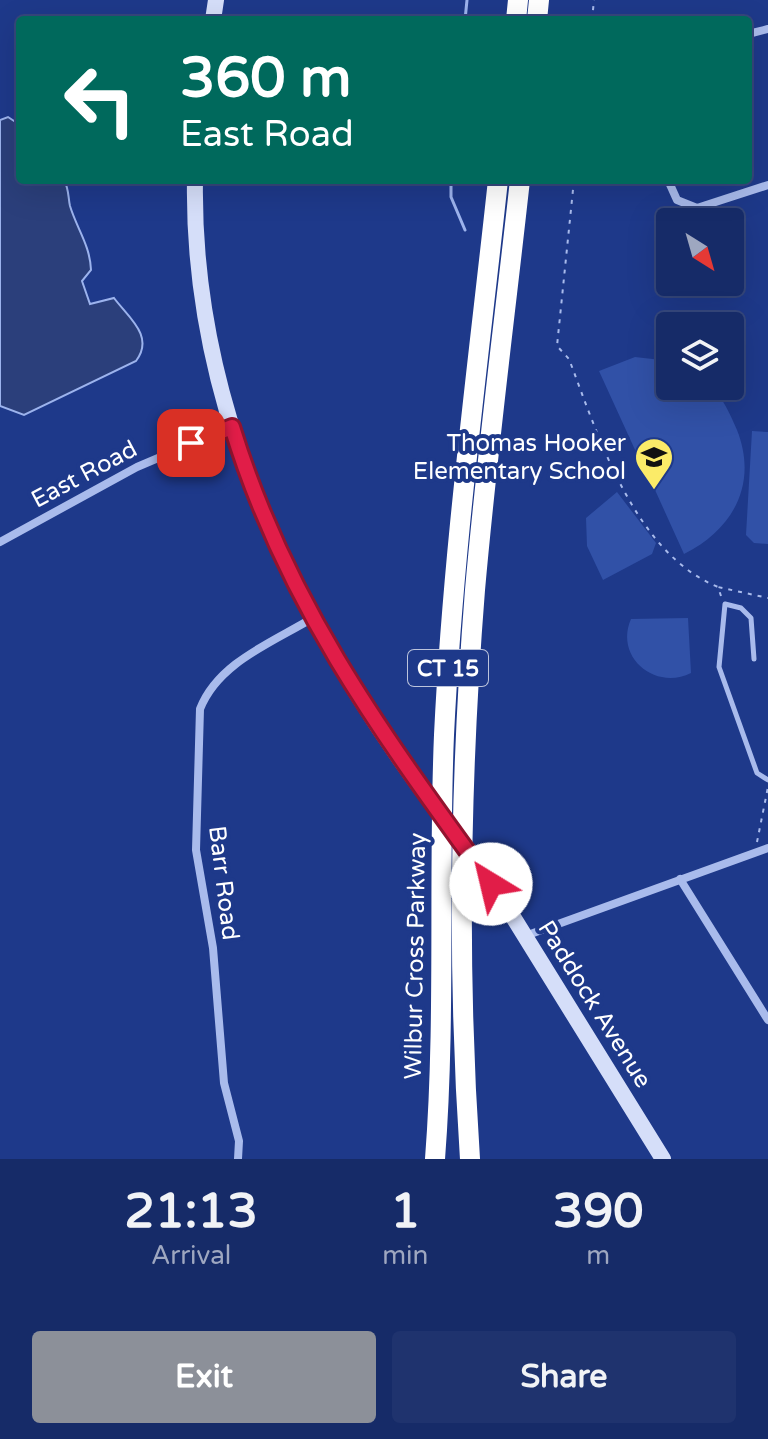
<!DOCTYPE html>
<html lang="en">
<head>
<meta charset="utf-8">
<style>
  body { margin:0; font-family:"Varela Round",sans-serif; background:#1f336e; color:#f1f3f6; height:100vh; display:flex; flex-direction:column; font-size:30px; white-space:nowrap }
  * { box-sizing:border-box; margin:0 }
  p { font-size:26px; color:#9ea7c0 }
  .icon { flex:none; width:44px; height:44px; fill:none; stroke:currentColor; stroke-width:2; stroke-linecap:round; stroke-linejoin:round }
  .map { position:relative; height:1159px; overflow:hidden }
  .sheet { display:flex; flex-direction:column; background:#162b68; flex:1 }
  .sheet>* { flex:none }
  .banner { position:absolute; left:16px; top:16px; width:736px; height:168px; border-radius:8px; box-shadow:0 8px 32px #0002,0 0 0 2px #35477c; background:#00695c; color:#fff; overflow:hidden }
  .needle { width:52px; rotate:143deg }
  .buttons { position:absolute; left:656px; top:208px; display:grid; gap:16px }
  .buttons a { display:grid; place-items:center; width:88px; height:88px; border-radius:8px; background:#162b68; box-shadow:0 8px 32px #0002,0 0 0 2px #35477c; font-size:40px }
  .pin { position:absolute; display:grid; place-items:center; width:68px; height:68px; color:#fff; margin:-34px; border-radius:16px; box-shadow:0 4px 12px #0006 }
  .me { position:absolute; width:88px; margin:-44px; rotate:324deg; stroke-linejoin:round; filter:drop-shadow(0 0 6px #0008) }
  .turn { display:flex; align-items:center; gap:28px; height:168px; padding:0 32px; font-size:36px }
  .turn .icon { width:104px; height:104px; stroke-width:2.5 }
  .turn b { display:block; font-size:56px; line-height:68px }
  .eta { display:flex; justify-content:space-evenly; align-items:center; height:136px; text-align:center }
  .eta b { font-size:48px; font-weight:800; line-height:56px }
  .action { display:flex; gap:16px; margin-top:auto; padding:16px 32px }
  .action a { flex:1; height:92px; border-radius:8px; background:#8c9099; color:#fff; font-size:32px; font-weight:800; line-height:92px; text-align:center }
  .action a+a { background:#1f336e; color:#f1f3f6 }
  .map>svg:first-child { display:block }
</style>
</head>
<body>
<div class="map">
<svg width="768" height="1159" viewBox="0 0 768 1159">
  <rect width="100%" height="100%" fill="#1e398a"/>
  <path fill="#3151a7" d="M635 357 670 361V386H711C723 398 730 414 737 430 758 483 734 529 684 554L646 470 651 457 636 452 599 371Z
    M752 431 768 432V544L754 543 746 535Z
    M617 492 656 543 652 554 603 580 587 546 586 518Z
    M688 618 691 673C656 691 614 658 631 619Z"/>
  <path fill="#2b3f7b" stroke="#9cb3ed" stroke-width="2" d="M8 117 20 125V180H64C69 189 68 197 70 206 77 229 90 245 91 270L82 281 90 304 114 298C128 317 155 336 136 361L24 415 0 406V120Z"/>
  <g fill="none" stroke-linecap="round" stroke-linejoin="round">
    <path stroke="#9cb3ed" stroke-width="3" d="M465 20 467 0
      M451 180V197L465 230"/>
    <path stroke="#a9bbec" stroke-width="2" stroke-dasharray="4 6" stroke-linecap="butt" d="M592 20 594 0
      M574 180 557 346 569 359C598 435 634 553 718 587
      M721 596 718 587 768 598
      M757 842 768 787"/>
    <path stroke="#a9bbec" stroke-width="5" d="M754 659 751 618 741 608 725 604 719 667 757 773 768 780"/>
    <path stroke="#a9bbec" stroke-width="8" d="M748 34 768 29
      M668 180 677 200 697 208 768 185
      M0 542 137 467 231 427
      M680 879 768 1020
      M525 936 768 848
      M238 1159 239 1141 224 1083 213 948 196 850 200 709C218 663 271 643 311 619"/>
    <path stroke="#d5def9" stroke-width="16" d="M213 20 216 0
      M195 180C191 408 297 621 429 800
      M472 857 510 912 663 1159"/>
    <path stroke="#fff" stroke-width="20" d="M516 20 518 0
      M537 20 539 0
      M435 1159C446 1018 438 876 444 735 453 549 478 365 498 180
      M470 1159C457 969 460 779 475 590 487 453 505 316 520 180"/>
    <path stroke="#d5def9" stroke-width="16" d="M429 800 472 857"/>
  </g>
  <g fill="none" stroke-linecap="round" stroke-linejoin="round">
    <g stroke="#92132f" stroke-width="20">
      <path id="route" d="M191 443 232 427C287 606 383 735 491 884"/>
    </g>
    <use href="#route" stroke="#e11d48" stroke-width="14"/>
  </g>
  <defs>
    <g id="school-pin" transform="scale(2)"><path d="M0 17L-7.5 6A9.5 9.5 0 1 1 7.5 6Z" fill="#fbeb68" stroke="#1e398a"/><path d="M0-5L7-2L0 1L-7-2ZM-4 1L0 2.5L4 1V4Q0 6-4 4Z" fill="#111"/></g>
  </defs>
  <g fill-rule="evenodd">
    <use href="#school-pin" x="654" y="457"/>
  </g>
  <g text-anchor="middle" stroke-width="8" stroke-linejoin="round" paint-order="stroke">
    <rect fill="#1e398a" stroke="#bcc4dc" stroke-width="2" x="408" y="650" width="80" height="36" rx="6"/>
    <g font-size="22" font-weight="bold" fill="#fff">
      <text x="448" y="676">CT 15</text>
    </g>
    <g font-size="24" fill="#fff" stroke="#1e398a" text-anchor="end">
      <text x="626" y="451">Thomas Hooker<tspan x="626" dy="28">Elementary School</tspan></text>
    </g>
    <g font-size="24" fill="#fff" stroke="#1e398a">
      <text transform="translate(84 474) rotate(-28)" y="8">East Road</text>
      <text transform="translate(224 883) rotate(83)" y="8">Barr Road</text>
      <text transform="translate(415 956) rotate(-89)" y="8">Wilbur Cross Parkway</text>
      <text transform="translate(595 1004) rotate(58)" y="8">Paddock Avenue</text>
    </g>
  </g>
</svg>
<div class="buttons">
<a><svg class="needle" viewBox="-14 -14 28 28"><path d="M0-13l5 13h-10z" fill="#e53935"/><path d="M0 13l5-13h-10z" fill="#9ea7c0"/></svg></a>
<a><svg class="icon" aria-label="layers" viewBox="0 0 24 24"><path d="M12 4l9 5-9 5-9-5zM3 14l9 5 9-5"/></svg></a>
</div>
<div class="pin" style="left:191px;top:443px;background:#d93025"><svg class="icon" aria-label="arrive" viewBox="0 0 24 24"><path d="M6 21V4h12l-3 4 3 4H6"/></svg></div>
<svg class="me" style="left:491px;top:884px" viewBox="-20 -20 40 40"><circle r="19" fill="#fff"/><path d="M0-13L10 11 0 6-10 11z" fill="#e11d48"/></svg>
<div class="banner">
<div class="turn"><svg class="icon" aria-label="left" viewBox="0 0 24 24"><path d="M17 20v-9H6M10 6l-5 5 5 5"/></svg><div><b>360 m</b>East Road</div></div>
</div>
</div>
<section class="sheet">
<div class="eta">
<div><b>21:13</b><p>Arrival</p></div>
<div><b>1</b><p>min</p></div>
<div><b>390</b><p>m</p></div>
</div>
<div class="action"><a>Exit</a><a>Share</a></div>
</section>
</body>
</html>
